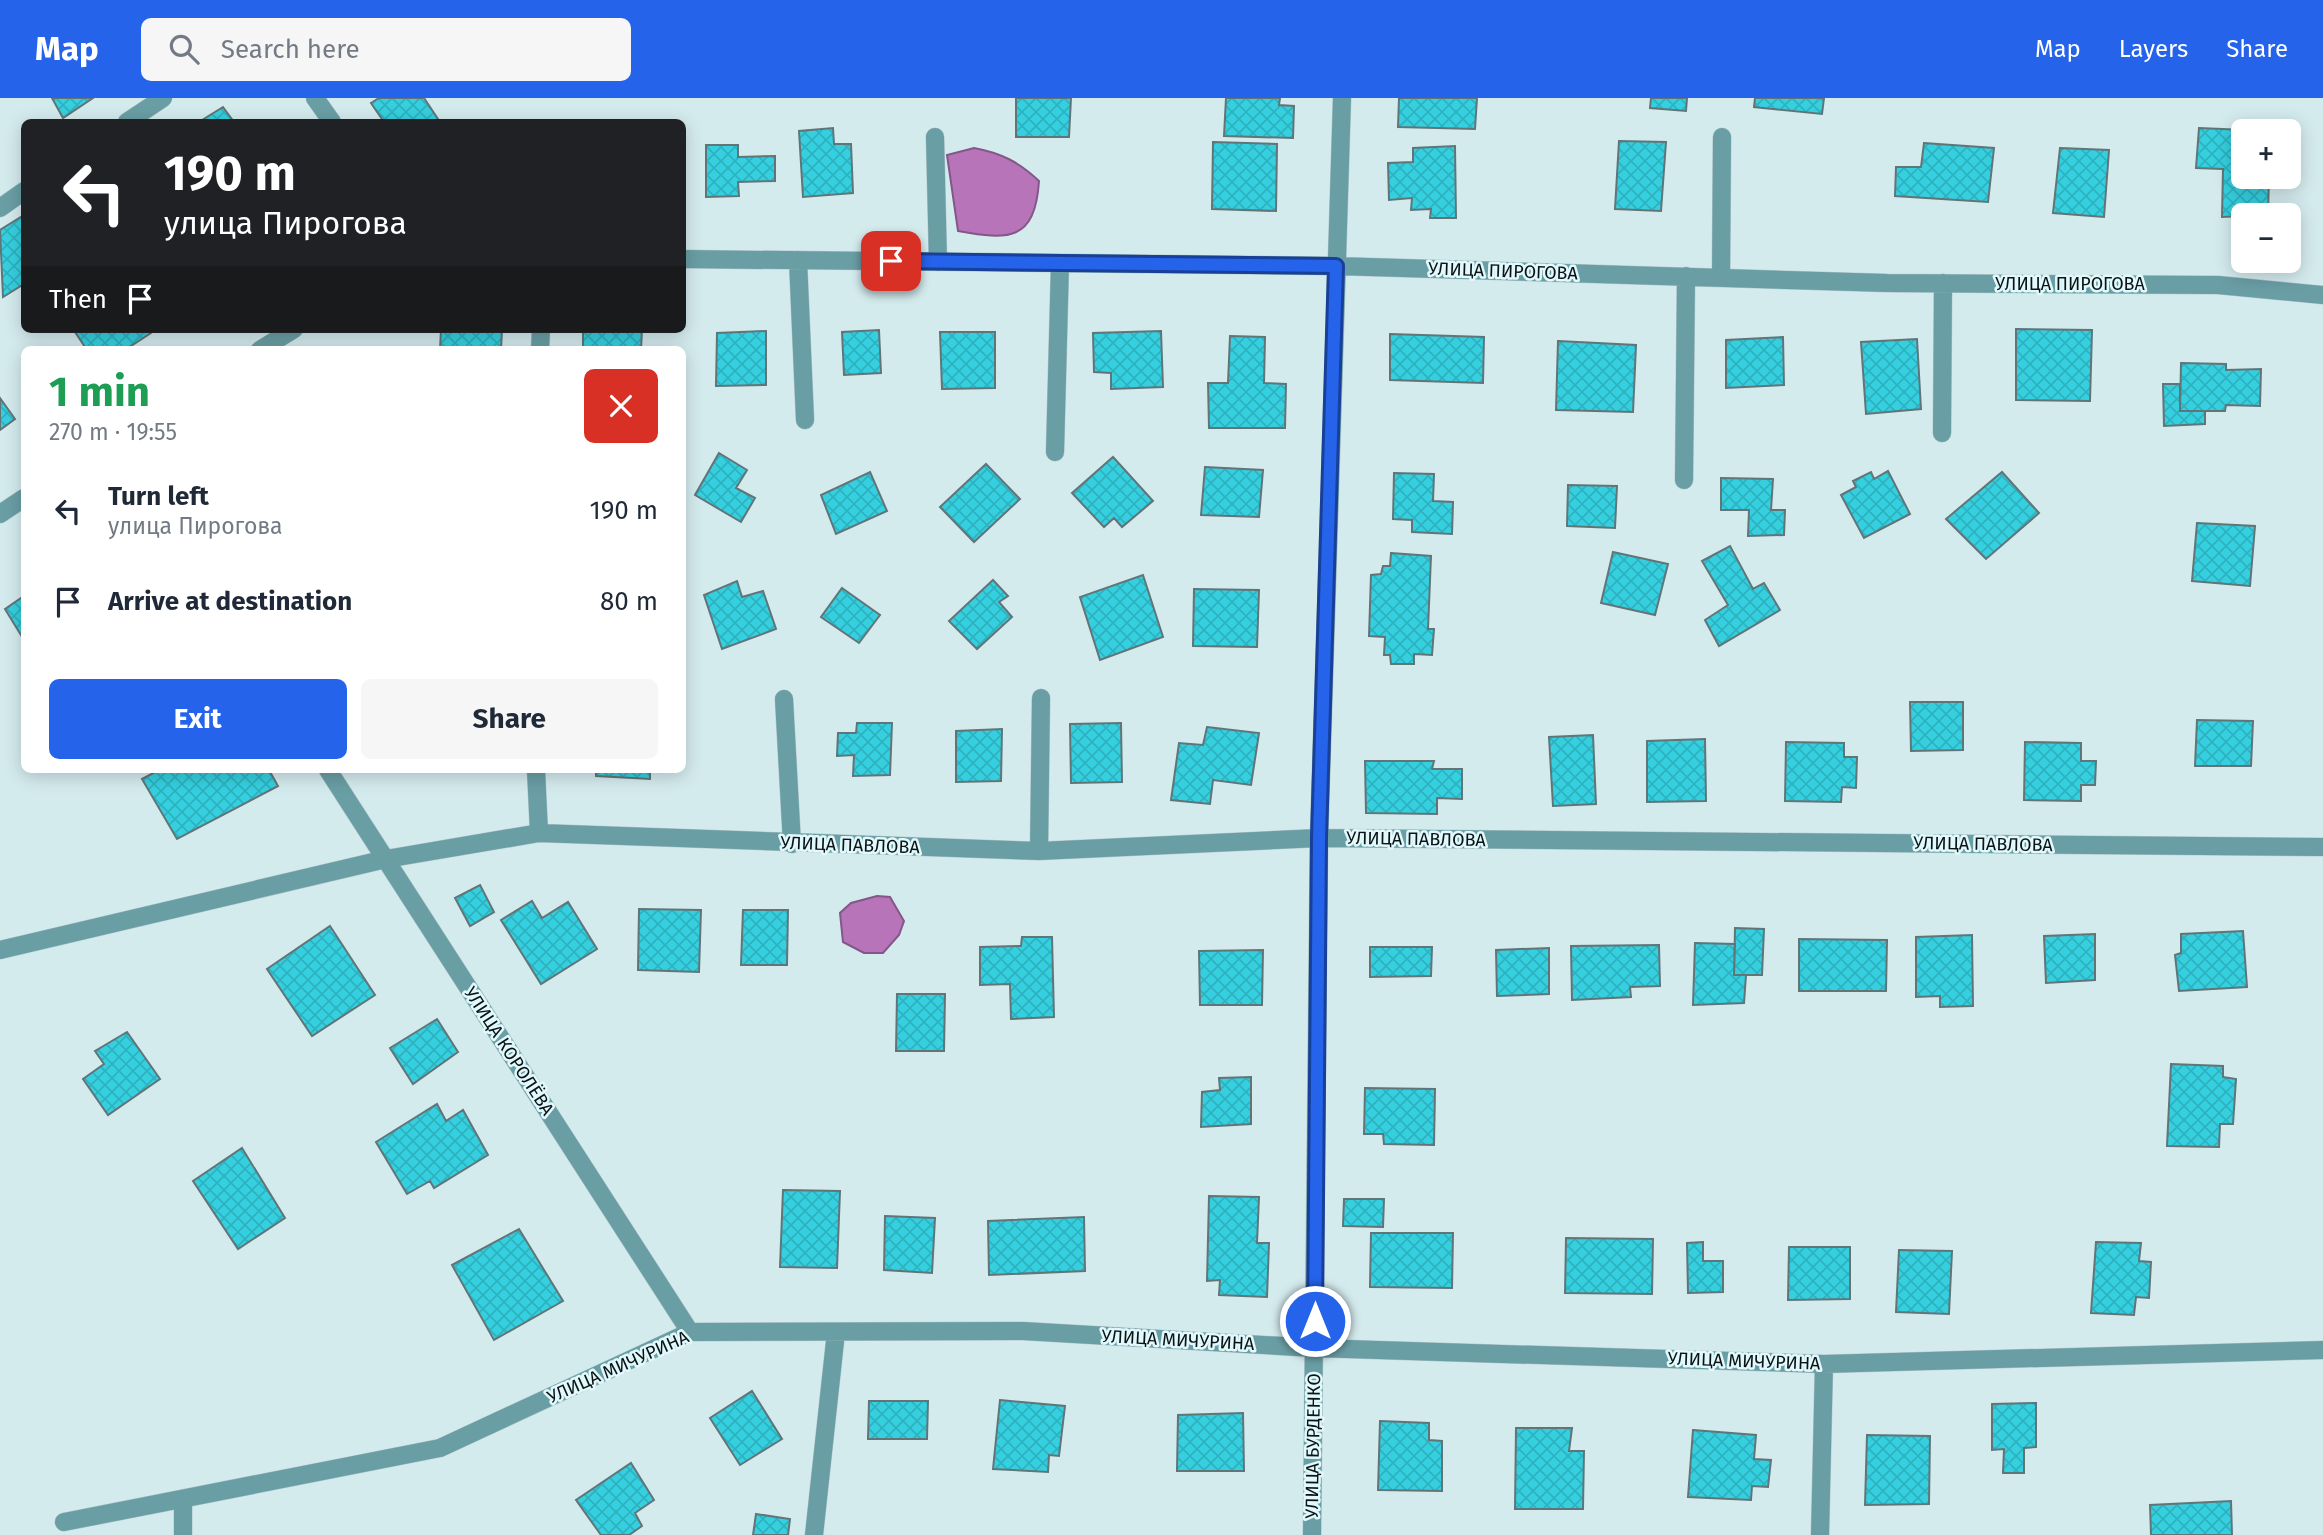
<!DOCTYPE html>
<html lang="en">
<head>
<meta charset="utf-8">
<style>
  body { margin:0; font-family:"Fira Sans",sans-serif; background:#f6f6f7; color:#1f2937; height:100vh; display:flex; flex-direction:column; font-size:26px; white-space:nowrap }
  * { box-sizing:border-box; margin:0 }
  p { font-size:23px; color:#747a83 }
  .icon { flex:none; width:38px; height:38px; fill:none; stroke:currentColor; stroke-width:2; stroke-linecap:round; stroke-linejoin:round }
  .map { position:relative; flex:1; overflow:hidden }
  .details { position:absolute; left:21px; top:248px; width:665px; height:427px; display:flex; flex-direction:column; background:#fff; border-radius:10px; box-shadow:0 4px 18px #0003 }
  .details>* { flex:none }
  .banner { position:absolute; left:21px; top:21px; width:665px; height:214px; border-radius:10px; box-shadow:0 4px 18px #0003; background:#202124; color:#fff; overflow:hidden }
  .buttons { position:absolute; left:2231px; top:21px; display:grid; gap:14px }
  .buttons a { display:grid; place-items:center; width:70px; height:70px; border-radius:10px; background:#fff; box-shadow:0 4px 18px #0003; font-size:35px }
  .pin { position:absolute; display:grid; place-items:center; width:60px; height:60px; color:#fff; margin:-30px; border-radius:14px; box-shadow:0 4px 10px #0006 }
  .me { position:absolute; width:77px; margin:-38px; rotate:0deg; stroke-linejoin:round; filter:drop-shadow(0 0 5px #0008) }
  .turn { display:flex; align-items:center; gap:24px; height:147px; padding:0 28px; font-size:32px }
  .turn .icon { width:91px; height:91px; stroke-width:2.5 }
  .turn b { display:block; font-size:49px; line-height:60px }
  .then { display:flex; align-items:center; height:66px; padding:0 28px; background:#0003; gap:14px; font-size:26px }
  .round { display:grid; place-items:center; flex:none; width:74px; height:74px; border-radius:10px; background:#f6f6f7 }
  .headline { display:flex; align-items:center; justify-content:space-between; height:119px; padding:0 28px }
  h1 { font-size:42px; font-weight:700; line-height:52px; color:#1e9e55 }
  .primary-button { display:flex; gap:14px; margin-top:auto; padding:14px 28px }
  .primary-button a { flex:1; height:80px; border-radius:10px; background:#2563eb; color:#fff; font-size:28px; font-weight:700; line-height:80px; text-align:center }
  .primary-button a+a { background:#f6f6f7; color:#1f2937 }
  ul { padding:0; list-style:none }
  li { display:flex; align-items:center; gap:21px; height:91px; padding:0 28px }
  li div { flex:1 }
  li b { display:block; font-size:26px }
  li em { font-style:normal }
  header { display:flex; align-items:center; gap:42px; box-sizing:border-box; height:98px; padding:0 35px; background:#2563eb; color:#fff }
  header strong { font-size:33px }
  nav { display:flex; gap:38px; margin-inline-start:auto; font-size:24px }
  .search { width:490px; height:63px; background:#f6f6f7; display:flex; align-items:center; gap:18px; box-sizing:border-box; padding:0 24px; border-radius:10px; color:#747a83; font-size:26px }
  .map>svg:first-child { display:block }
</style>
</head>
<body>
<header>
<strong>Map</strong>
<div class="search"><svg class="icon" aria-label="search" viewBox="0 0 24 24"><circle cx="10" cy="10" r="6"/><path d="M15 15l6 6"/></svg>Search here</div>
<nav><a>Map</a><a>Layers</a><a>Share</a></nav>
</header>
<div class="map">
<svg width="2323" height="1437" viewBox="0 0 2323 1437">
  <defs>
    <pattern id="building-cross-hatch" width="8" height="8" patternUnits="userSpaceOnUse" patternTransform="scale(1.75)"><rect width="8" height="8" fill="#35d0e0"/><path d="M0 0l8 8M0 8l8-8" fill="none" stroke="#2eb2bf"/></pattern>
  </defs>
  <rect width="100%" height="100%" fill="#d4ebee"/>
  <path fill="#b774b8" stroke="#835787" stroke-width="2" d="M974 50C1001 55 1019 64 1039 83 1035 144 1008 142 958 133L947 57Z
    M877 798 890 799 904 823 899 837 883 855H864L843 844 840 815 851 805Z"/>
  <path fill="url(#building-cross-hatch)" stroke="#617578" stroke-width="2" d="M52 0H93L63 20Z
    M379 0H424L440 24H384L371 5Z
    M1016 0H1071L1069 39H1016Z
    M1226 0H1280L1279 7 1294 8 1293 40 1224 38Z
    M1399 0H1477L1475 31 1398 29Z
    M1651 0H1687L1686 13 1650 10Z
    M1755 0H1824L1822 16 1754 9Z
    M223 9 234 24H199Z
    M833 30 834 46H851L853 95 803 99 799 33Z
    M2199 30 2270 33H2244V79H2269L2268 117 2222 119 2223 71 2196 70Z
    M1619 43 1666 44 1661 113 1615 111Z
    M1213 44 1277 46 1276 113 1212 111Z
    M1924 45 1994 50 1988 104 1895 98 1896 69H1921Z
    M706 47H738V59L775 58V83L738 84 739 98 706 99Z
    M1455 48 1456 120H1430L1431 111 1411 112 1412 100 1389 102 1388 65 1413 64V50Z
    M2060 50 2109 52 2104 119 2053 115Z
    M24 117V186L3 199 0 132Z
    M73 231H149L151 235 125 252H87Z
    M441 231H502L501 252H440Z
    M583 231H642L641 252H583Z
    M2016 231 2092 232 2090 303 2016 302Z
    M879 232 881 275 844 277 842 234Z
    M766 233V287L716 288 717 235Z
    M1161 233 1163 289 1111 291V275L1094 274 1093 235Z
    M940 234H995V290L942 291Z
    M1390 236 1484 239 1483 285 1390 282Z
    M1230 238 1265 239 1264 285 1286 286 1285 330H1209L1208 285H1228Z
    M1783 239 1784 287 1726 290V242Z
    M1917 241 1921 311 1866 316 1861 244Z
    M1558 243 1636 247 1633 314 1556 312Z
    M2181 265 2226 266V272L2261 271 2260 308 2226 307 2225 313H2180Z
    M2163 286H2180V313H2205V326L2164 328Z
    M0 300 15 321 0 332Z
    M719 355 747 372 736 390 755 400 741 424 695 397Z
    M1113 359 1153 403 1122 429 1114 420 1104 429 1072 395Z
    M986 366 1020 401 974 444 940 409Z
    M1205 369 1263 372 1259 419 1201 417Z
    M1888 373 1910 416 1864 440 1841 397 1856 389 1853 383 1871 374 1874 381Z
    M870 374 887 413 836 436 821 397Z
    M2002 374 2039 415 1986 461 1946 421Z
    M1394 375 1434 376 1433 403 1453 404 1452 436 1412 434V422L1393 421Z
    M1721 380 1773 381 1771 412H1785L1784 437 1748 438 1749 412H1721Z
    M1568 387 1617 388 1615 430 1567 428Z
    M2197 425 2255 428 2250 488 2192 483Z
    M1730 448 1753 491 1764 485 1780 512 1719 548 1705 522 1728 507 1702 463Z
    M1613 454 1668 466 1655 517 1601 505Z
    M1391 455 1431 458 1428 531H1434L1432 557 1414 556V566H1391L1390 557H1384L1385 539 1369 538 1371 477 1381 476 1383 468H1390Z
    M1143 477 1163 539 1100 562 1080 499Z
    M993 482 1008 498 999 504 1012 519 977 551 949 523Z
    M737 483 742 499 763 493 776 531 722 551 704 497Z
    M842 490 880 517 859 545 821 519Z
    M1194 491 1259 492 1257 549 1193 548Z
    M24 498V542L5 511Z
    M1910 604H1963V652L1911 653Z
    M2197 622 2253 623 2251 668H2195Z
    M857 625H892L890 677 853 678 854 657 837 658 838 635H856Z
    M1121 625 1122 684 1071 685 1070 626Z
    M1207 629 1259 635 1251 687 1213 682 1210 706 1171 702 1179 645 1203 647Z
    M1002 631 1001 683 956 684V633Z
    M1593 637 1596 706 1553 708 1549 639Z
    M1705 641 1706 703 1647 704V643Z
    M1786 644 1844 645V659H1857L1856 690 1842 689 1841 704 1785 703Z
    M2025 644 2081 645V663H2096L2095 687H2081V703L2024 702Z
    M1365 663H1434L1432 671H1462V701L1437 700V716L1366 715Z
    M159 672H269L278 688 177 741 142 681Z
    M596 672H650V681L596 678Z
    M480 787 494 814 470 828 455 800Z
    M532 803 542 820 568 804 597 851 541 886 501 822Z
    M639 811 701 812 699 874 638 872Z
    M743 812H788L787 867H741Z
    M330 828 375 897 312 938 267 871Z
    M1735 830 1764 831 1762 877H1734Z
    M2243 833 2247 889 2179 893 2175 857 2181 855V836Z
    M2095 836V882L2046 885 2044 838Z
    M1972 837 1973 908 1940 909V898L1916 899V839Z
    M1022 839H1052L1054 919 1011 921 1010 886 980 887V849L1021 848Z
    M1799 841 1887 842 1886 893H1799Z
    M1695 845 1735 846 1734 877H1746L1744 905 1693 907Z
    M1659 847 1660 888 1630 889 1631 899 1572 902 1571 848Z
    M1370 849H1432L1431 878 1370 879Z
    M1549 850V896L1497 898 1496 852Z
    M1263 852 1262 907H1200L1199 853Z
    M897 896H945L944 953H896Z
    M437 921 458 954 413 986 390 950Z
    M127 934 160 981 108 1017 83 981 104 966 95 953Z
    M2171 966 2223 968V979L2236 981 2233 1026H2220L2219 1049 2167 1048Z
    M1251 979V1026L1201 1029 1202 994 1220 992 1219 980Z
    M1365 990 1435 991 1434 1047 1384 1046 1383 1036H1364Z
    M437 1006 446 1023 463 1012 488 1057 434 1090 430 1083 407 1096 376 1044Z
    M242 1050 285 1120 238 1151 193 1083Z
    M783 1092 840 1093 837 1170 780 1169Z
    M1209 1098 1259 1099 1257 1145H1269L1267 1199 1219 1197 1220 1182 1207 1183Z
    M1344 1101H1384L1383 1129 1343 1128Z
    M885 1118 935 1120 932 1175 884 1172Z
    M1084 1119 1085 1173 989 1177 988 1123Z
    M519 1131 563 1203 494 1242 452 1167Z
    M1371 1135H1453L1452 1190 1370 1189Z
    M1566 1140 1653 1141 1652 1196 1565 1195Z
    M1703 1144V1163H1723V1194L1688 1195 1687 1145Z
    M2096 1144 2141 1145 2139 1163 2151 1164 2149 1200 2136 1199 2134 1217 2091 1215Z
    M1789 1149H1850V1201L1788 1202Z
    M1899 1152 1952 1153 1949 1216 1896 1214Z
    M752 1293 782 1341 740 1367 710 1320Z
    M1000 1302 1065 1308 1059 1358 1049 1357 1048 1374 993 1371Z
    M869 1303H928L927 1341H868Z
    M2036 1305V1349L2024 1350V1375H2003L2004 1351 1992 1352V1306Z
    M1243 1315 1244 1373H1177L1178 1317Z
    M1380 1323 1429 1325V1342L1442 1343V1393L1378 1392Z
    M1516 1330H1572L1569 1353H1584L1583 1411H1515Z
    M1693 1332 1756 1337 1754 1361 1771 1362 1768 1389 1752 1388 1751 1402 1688 1399Z
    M1867 1337 1930 1338 1929 1406 1865 1407Z
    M631 1365 654 1402 635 1415 642 1428 629 1437H601L576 1402Z
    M2231 1403 2232 1437H2151L2150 1407Z
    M756 1416 790 1421 788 1437H753Z"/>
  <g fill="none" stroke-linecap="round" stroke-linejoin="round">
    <g stroke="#b4c8cb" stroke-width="19">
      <path id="minor" d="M315 0 332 24
        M127 24 163 0
        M935 39 938 164
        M0 110 24 93
        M682 161 1336 168 1887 185 2218 187 2323 197
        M798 162 805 322
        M1721 180 1722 39
        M260 252 294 231
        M540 252 541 231
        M1942 335 1943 185
        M1055 354 1060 165
        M1684 382 1686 178
        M0 416 24 400
        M784 601 792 746
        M328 672 690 1234
        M536 672 539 735
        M1039 753 1041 600
        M0 852 386 761 539 735 1039 753 1319 740 2323 749
        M183 1401V1437
        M64 1424 440 1350 690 1234 1023 1233 1315 1250 1824 1266 2323 1252
        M814 1437 836 1234
        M1312 1437 1319 740 1342 0
        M1820 1437 1824 1266"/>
    </g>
    <use href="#minor" stroke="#6a9ea5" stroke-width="18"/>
  </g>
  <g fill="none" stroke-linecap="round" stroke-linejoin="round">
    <g stroke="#184099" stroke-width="18">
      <path id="route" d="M891 163 1336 168 1319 740 1315 1223"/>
    </g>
    <use href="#route" stroke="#2563eb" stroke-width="12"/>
  </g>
  <g text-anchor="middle" stroke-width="5" stroke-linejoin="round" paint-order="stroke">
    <g font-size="18" fill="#0b1314" stroke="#e1f9fc">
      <text transform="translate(1503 173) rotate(2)" y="6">УЛИЦА ПИРОГОВА</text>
      <text x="2070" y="192">УЛИЦА ПИРОГОВА</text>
      <text transform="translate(1416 741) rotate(1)" y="6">УЛИЦА ПАВЛОВА</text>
      <text transform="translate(1983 746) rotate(1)" y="6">УЛИЦА ПАВЛОВА</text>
      <text transform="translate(850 747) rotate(2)" y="6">УЛИЦА ПАВЛОВА</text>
      <text transform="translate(509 953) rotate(57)" y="6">УЛИЦА КОРОЛЁВА</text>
      <text transform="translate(1178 1242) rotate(3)" y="6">УЛИЦА МИЧУРИНА</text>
      <text transform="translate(1744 1263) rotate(2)" y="6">УЛИЦА МИЧУРИНА</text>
      <text transform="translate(618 1269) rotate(-24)" y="6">УЛИЦА МИЧУРИНА</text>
      <text transform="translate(1313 1348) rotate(-89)" y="6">УЛИЦА БУРДЕНКО</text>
    </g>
  </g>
</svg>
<div class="buttons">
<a>+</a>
<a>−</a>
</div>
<div class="pin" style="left:891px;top:163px;background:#d93025"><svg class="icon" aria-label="arrive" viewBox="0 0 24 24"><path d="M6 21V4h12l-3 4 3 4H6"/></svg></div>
<svg class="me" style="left:1315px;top:1223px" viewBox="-20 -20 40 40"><circle r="17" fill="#2563eb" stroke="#fff" stroke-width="3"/><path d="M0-11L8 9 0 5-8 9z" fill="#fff"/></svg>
<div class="banner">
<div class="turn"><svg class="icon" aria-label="left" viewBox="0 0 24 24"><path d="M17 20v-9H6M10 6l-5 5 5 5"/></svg><div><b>190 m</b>улица Пирогова</div></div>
<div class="then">Then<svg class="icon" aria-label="arrive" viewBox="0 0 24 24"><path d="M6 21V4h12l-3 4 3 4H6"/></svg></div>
</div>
<section class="details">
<div class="headline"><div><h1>1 min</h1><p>270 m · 19:55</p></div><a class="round" style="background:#d93025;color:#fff"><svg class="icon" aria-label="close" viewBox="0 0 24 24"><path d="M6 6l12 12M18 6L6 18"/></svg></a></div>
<ul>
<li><svg class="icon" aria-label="left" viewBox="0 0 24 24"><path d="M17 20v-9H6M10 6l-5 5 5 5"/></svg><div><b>Turn left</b><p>улица Пирогова</p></div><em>190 m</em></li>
<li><svg class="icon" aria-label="arrive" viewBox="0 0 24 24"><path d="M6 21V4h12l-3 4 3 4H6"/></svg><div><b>Arrive at destination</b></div><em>80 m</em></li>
</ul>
<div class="primary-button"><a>Exit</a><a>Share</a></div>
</section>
</div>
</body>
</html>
